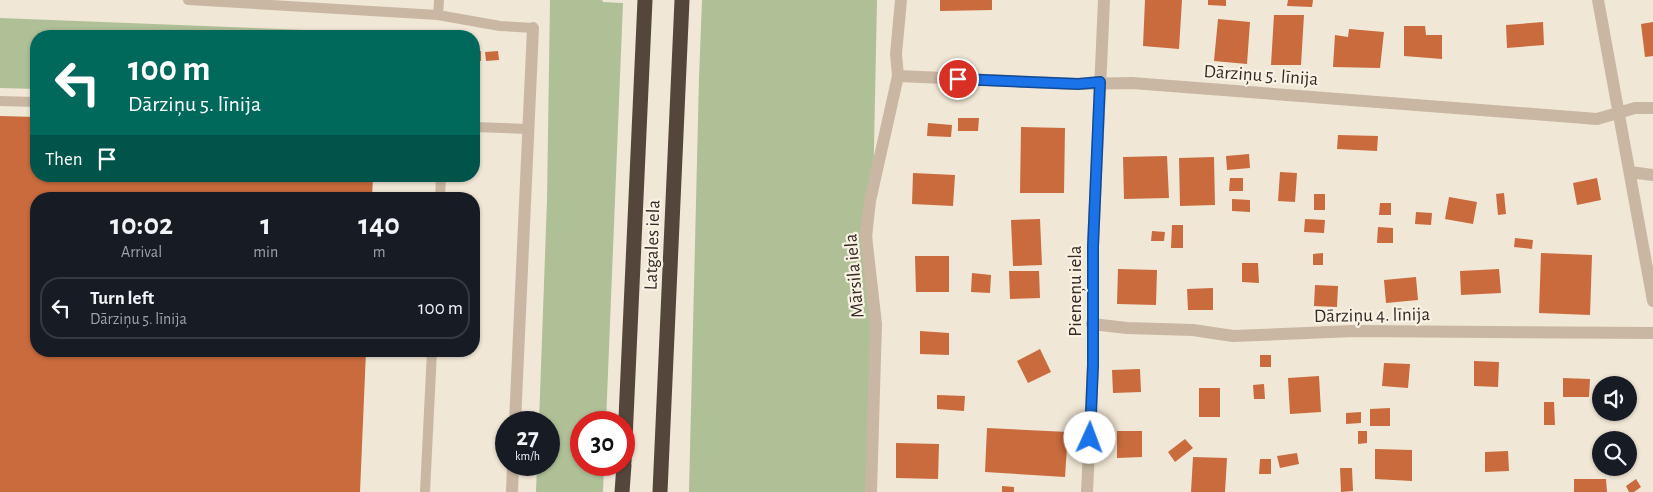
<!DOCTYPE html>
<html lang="en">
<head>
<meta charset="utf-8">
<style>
  body { margin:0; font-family:"Alegreya Sans",sans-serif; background:#242831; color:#f1f3f6; height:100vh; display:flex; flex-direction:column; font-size:19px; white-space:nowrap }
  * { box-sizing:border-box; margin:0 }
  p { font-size:16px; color:#9ea1a6 }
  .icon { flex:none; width:28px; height:28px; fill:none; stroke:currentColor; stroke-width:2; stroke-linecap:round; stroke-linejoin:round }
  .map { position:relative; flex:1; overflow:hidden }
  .sheet { position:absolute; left:30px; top:192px; width:450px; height:165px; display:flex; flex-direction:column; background:#171b24; border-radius:20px; box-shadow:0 1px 4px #0004 }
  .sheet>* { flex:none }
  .guide { position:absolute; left:30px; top:30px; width:450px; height:152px; border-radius:20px; box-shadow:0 1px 4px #0004; background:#00695c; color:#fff; overflow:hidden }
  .fabs { position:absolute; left:1592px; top:376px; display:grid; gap:10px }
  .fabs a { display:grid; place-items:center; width:45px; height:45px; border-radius:50%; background:#171b24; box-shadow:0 1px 4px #0004; font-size:25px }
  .speed { position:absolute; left:495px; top:411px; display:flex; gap:10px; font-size:25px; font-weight:700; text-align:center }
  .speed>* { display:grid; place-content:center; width:65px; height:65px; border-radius:50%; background:#171b24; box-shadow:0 1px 4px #0004; line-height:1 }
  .speed small { font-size:12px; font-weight:400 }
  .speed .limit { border:8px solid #d22; background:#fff; color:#111 }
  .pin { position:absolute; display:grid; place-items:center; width:42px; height:42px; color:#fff; margin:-21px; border:2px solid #fff; border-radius:50%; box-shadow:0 1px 5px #0007 }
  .me { position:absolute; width:55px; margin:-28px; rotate:2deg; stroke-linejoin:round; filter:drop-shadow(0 0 4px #0008) }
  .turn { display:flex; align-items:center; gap:18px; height:105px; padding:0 15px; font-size:22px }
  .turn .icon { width:65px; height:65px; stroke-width:2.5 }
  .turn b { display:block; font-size:35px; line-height:42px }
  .then { display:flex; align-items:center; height:48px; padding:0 15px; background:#0003; gap:10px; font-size:19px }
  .eta { display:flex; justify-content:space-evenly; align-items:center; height:85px; text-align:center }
  .eta b { font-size:30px; font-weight:700; line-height:35px }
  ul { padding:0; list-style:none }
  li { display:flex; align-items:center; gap:15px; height:62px; margin:0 10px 8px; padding:0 5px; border:2px solid #363941; border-radius:20px }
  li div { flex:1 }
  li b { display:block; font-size:19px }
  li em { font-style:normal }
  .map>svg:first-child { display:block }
</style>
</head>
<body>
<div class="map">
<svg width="1653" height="492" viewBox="0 0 1653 492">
  <rect width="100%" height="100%" fill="#f1e7d6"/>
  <path fill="#afc097" d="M550 0H602L603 2 623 3 606 422H581V465H604L603 492H536L537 465H549V422H539L547 200Z
    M702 0H877L867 492H689L699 78Z
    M0 18 330 31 348 36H36V89L0 88Z"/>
  <path fill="#c96b3d" d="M940 0H992V10L940 11Z
    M1145 0H1182L1179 49 1143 46Z
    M1208 0H1226V6L1208 5Z
    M1288 0H1313L1312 7 1287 6Z
    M1274 15H1304L1301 65H1271Z
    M1218 19 1250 22 1247 64 1214 61Z
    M1543 22 1544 45 1507 48 1506 25Z
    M1653 22V56L1645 57 1641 24Z
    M1404 26H1425L1426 35H1442V59L1404 56Z
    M1349 29 1384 32 1380 68 1333 67 1335 35 1348 37Z
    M481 51V61H474V52Z
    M498 51 499 60 486 61 485 52Z
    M0 116 36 117V176H373L372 199H36V351H366L360 492H0Z
    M958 118H979L978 131H958Z
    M928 123 952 125 951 137 927 136Z
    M1021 127 1065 128 1064 193H1020Z
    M1338 135 1378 136 1377 151 1337 149Z
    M1249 154 1250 168 1227 170 1226 156Z
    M1167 156 1169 198 1124 199 1123 157Z
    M1214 157 1215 205 1180 206 1179 158Z
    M1280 172 1297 173 1295 202 1278 201Z
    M913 173 955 175 953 206 912 204Z
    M1230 178H1243V191H1229Z
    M1597 178 1601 200 1577 205 1573 183Z
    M1504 193 1506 214 1498 215 1496 194Z
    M1314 194H1325V210H1314Z
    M1449 197 1477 202 1473 224 1445 219Z
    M1232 199 1250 200V212L1232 211Z
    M1380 203H1391V215H1379Z
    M1416 212 1432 213 1431 225 1415 224Z
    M1040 219 1042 265 1013 266 1011 220Z
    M1305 219 1325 220 1324 233 1304 232Z
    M1172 225H1183V248H1171Z
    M1378 227 1393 228V243H1377Z
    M1152 231 1165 232 1164 241H1151Z
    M1515 238 1533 240 1532 249 1514 247Z
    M1323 253V265H1313V254Z
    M1541 253 1592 255 1590 315 1539 313Z
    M915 256H949V292H916Z
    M1242 263H1258L1259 283 1242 282Z
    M1118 269 1157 270 1156 305 1117 304Z
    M1499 269 1501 293 1461 295 1460 271Z
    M1009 271H1039L1040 298 1010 299Z
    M972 273 991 275 990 293 971 292Z
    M1416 277 1418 300 1386 303 1384 280Z
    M1315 285 1338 286 1337 307 1314 306Z
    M1213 288V310H1188L1187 289Z
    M920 331 949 333V355L920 354Z
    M1040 349 1051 372 1028 383 1017 361Z
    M1260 355H1271V367H1260Z
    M1474 361 1499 362 1498 387 1474 386Z
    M1384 363 1410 364 1408 388 1382 386Z
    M1140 369 1141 392 1113 393 1112 370Z
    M1319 376 1321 412 1290 414 1288 378Z
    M1563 378 1590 379 1589 397H1563Z
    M1264 384 1265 399H1254L1253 385Z
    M1199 388H1220V417H1199Z
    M937 395 965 396 964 411 937 409Z
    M1544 402H1554L1555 425H1544Z
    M1390 408V426H1370V409Z
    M1361 412V423L1346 424V413Z
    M987 428 1068 432 1065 477 985 472Z
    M1117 431H1142V457L1117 458Z
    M1358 431H1367V443L1358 444Z
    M1185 439 1193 448 1175 462 1168 452Z
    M896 443 939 444 938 479 896 478Z
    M1375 449 1412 450V481L1375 479Z
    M1508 451 1509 471 1485 472V452Z
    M1297 453 1299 464 1280 468 1277 456Z
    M1193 457 1227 458 1225 492H1191Z
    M1260 459H1271V474H1259Z
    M1340 468H1352L1353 491 1341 492Z
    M1574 479H1606L1607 492H1574Z
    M1636 479 1641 487 1634 492H1629L1626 486Z
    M1002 486 1014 487V492H1002Z"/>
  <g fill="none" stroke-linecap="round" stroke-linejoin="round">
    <path stroke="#c9b7a3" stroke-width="10" d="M188 0 438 15 500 26 533 28
      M438 15 439 0
      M0 101 36 102
      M474 127 528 129
      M440 199 441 176
      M425 492 432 351"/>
    <path stroke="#c9b7a3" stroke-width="12" d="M1598 0 1653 301
      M898 76 1078 84 1132 83 1597 119 1635 108H1653
      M1630 172 1653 175
      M1092 324 1127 328 1193 330 1233 336 1354 331 1653 333
      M515 422 533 28
      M512 492 513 465
      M871 492 876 324 866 236 870 201 898 76 896 54 901 0
      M1087 492 1093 365V246L1104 0"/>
    <path stroke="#55463c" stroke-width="15" d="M624 462 645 0
      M622 492 624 465
      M660 492 682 0"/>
  </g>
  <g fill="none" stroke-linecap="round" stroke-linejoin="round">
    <g stroke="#114b97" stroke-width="12">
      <path id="route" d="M958 79 1078 84 1100 82 1093 246V365L1090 438"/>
    </g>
    <use href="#route" stroke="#1a73e8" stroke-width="9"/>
  </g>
  <g text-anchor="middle" stroke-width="4.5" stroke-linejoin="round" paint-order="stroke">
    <g font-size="19" fill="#342b25" stroke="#f9f1e3">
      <text transform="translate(1261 74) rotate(4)" y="7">Dārziņu 5. līnija</text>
      <text transform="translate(651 245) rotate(-88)" y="7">Latgales iela</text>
      <text transform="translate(853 276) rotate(-95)" y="7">Mārsila iela</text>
      <text transform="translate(1074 291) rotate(-90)" y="7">Pieneņu iela</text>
      <text transform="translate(1372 314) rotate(-1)" y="7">Dārziņu 4. līnija</text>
    </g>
  </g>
</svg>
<div class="fabs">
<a><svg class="icon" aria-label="sound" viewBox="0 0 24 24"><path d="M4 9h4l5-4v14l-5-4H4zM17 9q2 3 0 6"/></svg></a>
<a><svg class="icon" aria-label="search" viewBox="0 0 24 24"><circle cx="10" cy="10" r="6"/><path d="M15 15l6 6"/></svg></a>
</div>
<div class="speed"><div>27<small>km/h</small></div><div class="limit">30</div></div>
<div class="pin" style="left:958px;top:79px;background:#d93025"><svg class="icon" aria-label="arrive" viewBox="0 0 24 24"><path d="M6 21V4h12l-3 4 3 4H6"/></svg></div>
<svg class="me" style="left:1090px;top:438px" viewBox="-20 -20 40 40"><circle r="19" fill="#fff"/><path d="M0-13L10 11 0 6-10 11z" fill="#1a73e8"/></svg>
<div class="guide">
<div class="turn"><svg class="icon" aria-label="left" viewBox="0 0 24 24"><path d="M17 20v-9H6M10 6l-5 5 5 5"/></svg><div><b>100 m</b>Dārziņu 5. līnija</div></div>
<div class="then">Then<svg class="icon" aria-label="arrive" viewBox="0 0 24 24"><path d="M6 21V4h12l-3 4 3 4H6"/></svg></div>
</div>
<section class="sheet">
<div class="eta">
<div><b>10:02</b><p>Arrival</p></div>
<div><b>1</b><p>min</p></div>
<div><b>140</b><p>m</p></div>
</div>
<ul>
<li><svg class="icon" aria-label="left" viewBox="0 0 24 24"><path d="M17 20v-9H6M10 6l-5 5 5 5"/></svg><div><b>Turn left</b><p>Dārziņu 5. līnija</p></div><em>100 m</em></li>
</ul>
</section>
</div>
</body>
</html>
